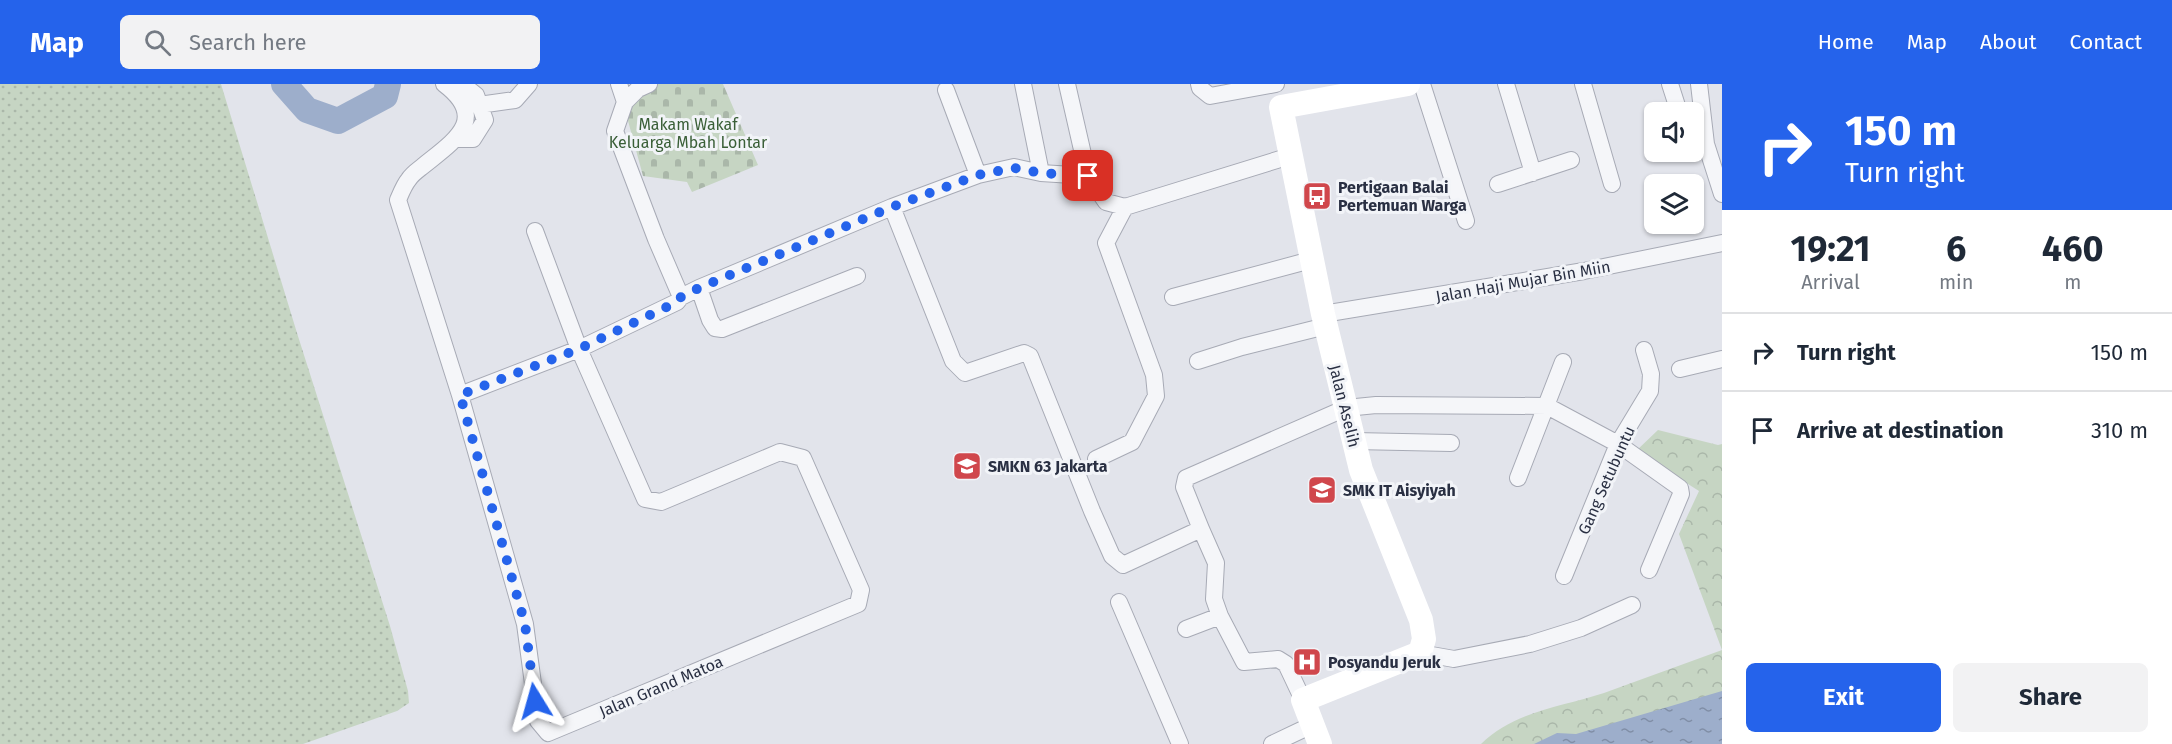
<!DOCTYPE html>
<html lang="en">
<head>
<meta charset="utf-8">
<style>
  body { margin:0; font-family:"Fira Sans",sans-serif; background:#f2f2f3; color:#1f2937; height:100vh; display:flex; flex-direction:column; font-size:22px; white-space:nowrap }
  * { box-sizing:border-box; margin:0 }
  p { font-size:20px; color:#747a83 }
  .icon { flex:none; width:33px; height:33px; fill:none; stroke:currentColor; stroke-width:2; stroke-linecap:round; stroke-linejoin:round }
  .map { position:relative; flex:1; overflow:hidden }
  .drawer { display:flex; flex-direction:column; background:#fff; width:450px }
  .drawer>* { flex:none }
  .top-card { background:#2563eb; color:#fff; overflow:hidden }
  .buttons { position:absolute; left:1644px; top:18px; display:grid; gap:12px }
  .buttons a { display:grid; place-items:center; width:60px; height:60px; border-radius:9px; background:#fff; box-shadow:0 2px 4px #0004; font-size:30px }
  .pin { position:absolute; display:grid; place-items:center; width:51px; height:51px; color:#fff; margin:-26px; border-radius:12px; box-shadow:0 3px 9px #0006 }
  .me { position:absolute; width:66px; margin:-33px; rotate:352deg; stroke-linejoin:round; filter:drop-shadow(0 0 4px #0008) }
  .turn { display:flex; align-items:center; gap:21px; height:126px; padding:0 24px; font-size:27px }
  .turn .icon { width:78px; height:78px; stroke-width:2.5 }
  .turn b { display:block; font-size:42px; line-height:51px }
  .eta { display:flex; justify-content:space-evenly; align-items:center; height:102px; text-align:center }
  .eta b { font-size:36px; font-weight:700; line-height:42px }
  .cta { display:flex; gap:12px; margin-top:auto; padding:12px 24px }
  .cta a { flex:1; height:69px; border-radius:9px; background:#2563eb; color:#fff; font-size:24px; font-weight:700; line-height:69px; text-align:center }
  .cta a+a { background:#f2f2f3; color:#1f2937 }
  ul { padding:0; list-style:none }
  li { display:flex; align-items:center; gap:18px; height:78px; padding:0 24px; border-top:2px solid #e0e1e3 }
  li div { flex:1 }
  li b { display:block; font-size:22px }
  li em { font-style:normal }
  header { display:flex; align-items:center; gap:36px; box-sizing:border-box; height:84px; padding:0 30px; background:#2563eb; color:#fff }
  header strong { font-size:28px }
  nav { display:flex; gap:33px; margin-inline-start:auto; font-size:21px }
  .search { width:420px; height:54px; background:#f2f2f3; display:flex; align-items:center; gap:15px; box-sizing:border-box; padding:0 21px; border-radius:9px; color:#747a83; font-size:22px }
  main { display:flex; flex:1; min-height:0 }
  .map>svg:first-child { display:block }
</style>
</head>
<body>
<header>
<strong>Map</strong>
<div class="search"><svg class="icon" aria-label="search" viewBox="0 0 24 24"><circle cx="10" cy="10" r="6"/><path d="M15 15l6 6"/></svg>Search here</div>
<nav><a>Home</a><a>Map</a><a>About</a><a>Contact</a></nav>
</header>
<main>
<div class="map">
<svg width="1722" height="660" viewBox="0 0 1722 660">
  <defs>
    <pattern id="grass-dots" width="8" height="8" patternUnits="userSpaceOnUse" patternTransform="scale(1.5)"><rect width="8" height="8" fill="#c6d5c3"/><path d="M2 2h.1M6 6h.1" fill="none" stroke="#aab7a9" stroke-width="1.8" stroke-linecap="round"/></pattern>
    <pattern id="forest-crowns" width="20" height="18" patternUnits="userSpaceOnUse" patternTransform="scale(1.5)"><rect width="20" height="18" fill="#c6d5c3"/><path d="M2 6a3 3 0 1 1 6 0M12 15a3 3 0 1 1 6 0" fill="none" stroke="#aab7a9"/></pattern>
    <pattern id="cemetery-stones" width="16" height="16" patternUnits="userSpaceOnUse" patternTransform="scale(1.5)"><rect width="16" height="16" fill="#c6d5c3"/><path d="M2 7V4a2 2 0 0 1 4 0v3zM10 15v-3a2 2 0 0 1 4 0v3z" fill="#aab7a9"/></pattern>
    <pattern id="water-ripples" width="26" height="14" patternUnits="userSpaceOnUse" patternTransform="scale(1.5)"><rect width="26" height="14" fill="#9daecb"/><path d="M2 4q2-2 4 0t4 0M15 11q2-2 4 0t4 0" fill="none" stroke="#808ea6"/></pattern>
  </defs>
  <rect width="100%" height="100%" fill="#e2e4eb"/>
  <path fill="url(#grass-dots)" d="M0 0H221L297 249 390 542 408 607 409 619 397 627 303 660H0Z"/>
  <path fill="url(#forest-crowns)" d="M1658 346 1718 361 1722 360V566L1679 450 1699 407 1636 367Z
    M1722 566V660H1481C1515 627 1561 623 1604 609 1643 595 1683 580 1722 566Z"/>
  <path fill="url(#cemetery-stones)" d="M645 0H723L758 81 692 108 687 98 643 92 621 11Z"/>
  <path fill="url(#water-ripples)" d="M1722 607V660H1534L1557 649 1576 650Z"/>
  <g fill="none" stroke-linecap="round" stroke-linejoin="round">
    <path stroke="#9daecb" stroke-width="26" d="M284 0 307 26 338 37 385 12 388 0"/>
    <g stroke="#a7aab5" stroke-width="18">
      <path id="street" d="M444 0C490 35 454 57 423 82 418 86 412 90 409 95 404 101 401 109 398 116L460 311 525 540 538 637 548 649 858 520 861 506 803 374 780 368 661 418 645 415 579 265 535 147
        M619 0 625 18
        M649 0 638 5 625 18 615 47 656 155 681 213
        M1023 0 1041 89
        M1067 0 1088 92
        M1199 0 1200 4 1210 12 1276 0
        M1422 0 1466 137
        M1506 0 1533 89
        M1583 0 1612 100
        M1670 0 1679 28
        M1699 0 1706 60 1722 110
        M946 6 978 91
        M479 21 515 16 529 0
        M456 55H473L485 36 476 11 462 0
        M1498 100 1571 76
        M892 123 953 277 965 289 1024 269 1030 272 1092 427 1112 472 1123 481 1201 445 1216 479 1214 515 1220 532
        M699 204 710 236 715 244 722 245 857 192
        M1173 213 1311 176
        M1323 230 1584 187 1722 159
        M1198 277 1242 263 1326 242
        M1680 285 1722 275
        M460 311 579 265 677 218 681 213 699 204 892 123 978 91 1014 83 1041 89 1088 92 1106 118 1125 123 1290 72
        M1354 357 1451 359
        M1096 375 1132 358 1156 312 1154 291 1106 159 1125 123
        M1518 394 1563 278
        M1201 445 1184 403 1186 394 1346 324 1376 321 1547 322 1618 360 1680 404 1681 410 1649 486
        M1564 492 1618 360 1650 307 1651 290 1644 266
        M1119 518 1180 660
        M1186 545 1220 532 1244 578 1278 575 1286 580 1303 616
        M1420 569 1454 575 1530 560 1581 544 1632 521
        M1272 660 1312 641"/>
    </g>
    <use href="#street" stroke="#f5f6f9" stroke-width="16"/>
    <path stroke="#fff" stroke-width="24" d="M1320 660 1303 616 1420 569 1424 555 1421 536 1361 386 1323 230 1281 23 1408 0"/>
  </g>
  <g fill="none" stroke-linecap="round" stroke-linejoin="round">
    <path stroke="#2563eb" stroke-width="10" stroke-dasharray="0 18" d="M535 617 525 540 460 311 579 265 677 218 681 213 699 204 892 123 978 91 1014 84 1041 89 1088 92"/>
  </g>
  <defs>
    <g id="bus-square" transform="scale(1.5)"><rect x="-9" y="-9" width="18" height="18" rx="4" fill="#d0474c" stroke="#f2f4f8"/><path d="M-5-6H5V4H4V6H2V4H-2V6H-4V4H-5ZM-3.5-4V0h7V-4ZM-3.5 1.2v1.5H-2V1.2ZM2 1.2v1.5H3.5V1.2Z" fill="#fff"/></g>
    <g id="school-square" transform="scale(1.5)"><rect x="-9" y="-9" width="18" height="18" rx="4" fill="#d0474c" stroke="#f2f4f8"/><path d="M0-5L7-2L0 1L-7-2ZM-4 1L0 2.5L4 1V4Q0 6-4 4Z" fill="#fff"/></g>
    <g id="hospital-square" transform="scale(1.5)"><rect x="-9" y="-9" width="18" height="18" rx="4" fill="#d0474c" stroke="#f2f4f8"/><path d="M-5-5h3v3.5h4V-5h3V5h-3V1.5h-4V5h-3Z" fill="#fff"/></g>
  </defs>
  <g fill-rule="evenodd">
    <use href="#bus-square" x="1317" y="112"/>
    <use href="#school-square" x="967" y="382"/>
    <use href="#school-square" x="1322" y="406"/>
    <use href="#hospital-square" x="1307" y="578"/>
  </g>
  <g text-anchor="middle" stroke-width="6" stroke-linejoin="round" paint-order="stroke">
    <g font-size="16" fill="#3a5f37" stroke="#f2f4f8">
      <text x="688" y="46">Makam Wakaf<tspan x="688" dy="18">Keluarga Mbah Lontar</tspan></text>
    </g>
    <g font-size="16" font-weight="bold" fill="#2a3043" stroke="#f2f4f8" text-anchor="start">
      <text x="1338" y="109">Pertigaan Balai<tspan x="1338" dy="18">Pertemuan Warga</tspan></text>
      <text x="988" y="388">SMKN 63 Jakarta</text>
      <text x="1343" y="412">SMK IT Aisyiyah</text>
      <text x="1328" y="584">Posyandu Jeruk</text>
    </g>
    <g font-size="16" fill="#2a3043" stroke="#f2f4f8">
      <text transform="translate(1523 197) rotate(-10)" y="6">Jalan Haji Mujar Bin Miin</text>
      <text transform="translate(1345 322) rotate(76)" y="6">Jalan Aselih</text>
      <text transform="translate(1606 396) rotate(-66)" y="6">Gang Setubuntu</text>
      <text transform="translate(661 602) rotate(-23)" y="6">Jalan Grand Matoa</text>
    </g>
  </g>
</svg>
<div class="buttons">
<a><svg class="icon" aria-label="sound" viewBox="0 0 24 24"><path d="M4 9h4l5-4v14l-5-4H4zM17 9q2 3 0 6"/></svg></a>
<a><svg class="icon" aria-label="layers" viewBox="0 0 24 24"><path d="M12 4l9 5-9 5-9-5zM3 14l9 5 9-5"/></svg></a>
</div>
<div class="pin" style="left:1088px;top:92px;background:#d93025"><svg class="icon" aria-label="arrive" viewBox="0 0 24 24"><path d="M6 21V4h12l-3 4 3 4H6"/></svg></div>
<svg class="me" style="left:535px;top:617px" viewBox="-20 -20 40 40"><path d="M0-17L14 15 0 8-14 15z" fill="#2563eb" stroke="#fff" stroke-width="4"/></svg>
</div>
<section class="drawer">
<div class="top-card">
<div class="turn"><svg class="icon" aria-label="right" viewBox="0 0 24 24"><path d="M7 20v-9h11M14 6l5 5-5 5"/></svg><div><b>150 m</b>Turn right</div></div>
</div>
<div class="eta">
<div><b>19:21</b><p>Arrival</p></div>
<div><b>6</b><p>min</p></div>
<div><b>460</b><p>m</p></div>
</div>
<ul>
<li><svg class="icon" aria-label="right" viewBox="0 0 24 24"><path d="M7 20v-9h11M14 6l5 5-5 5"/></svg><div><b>Turn right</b></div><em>150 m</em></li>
<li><svg class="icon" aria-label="arrive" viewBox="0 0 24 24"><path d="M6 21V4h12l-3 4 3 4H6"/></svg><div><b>Arrive at destination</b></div><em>310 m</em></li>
</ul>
<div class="cta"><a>Exit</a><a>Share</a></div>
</section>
</main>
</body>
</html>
